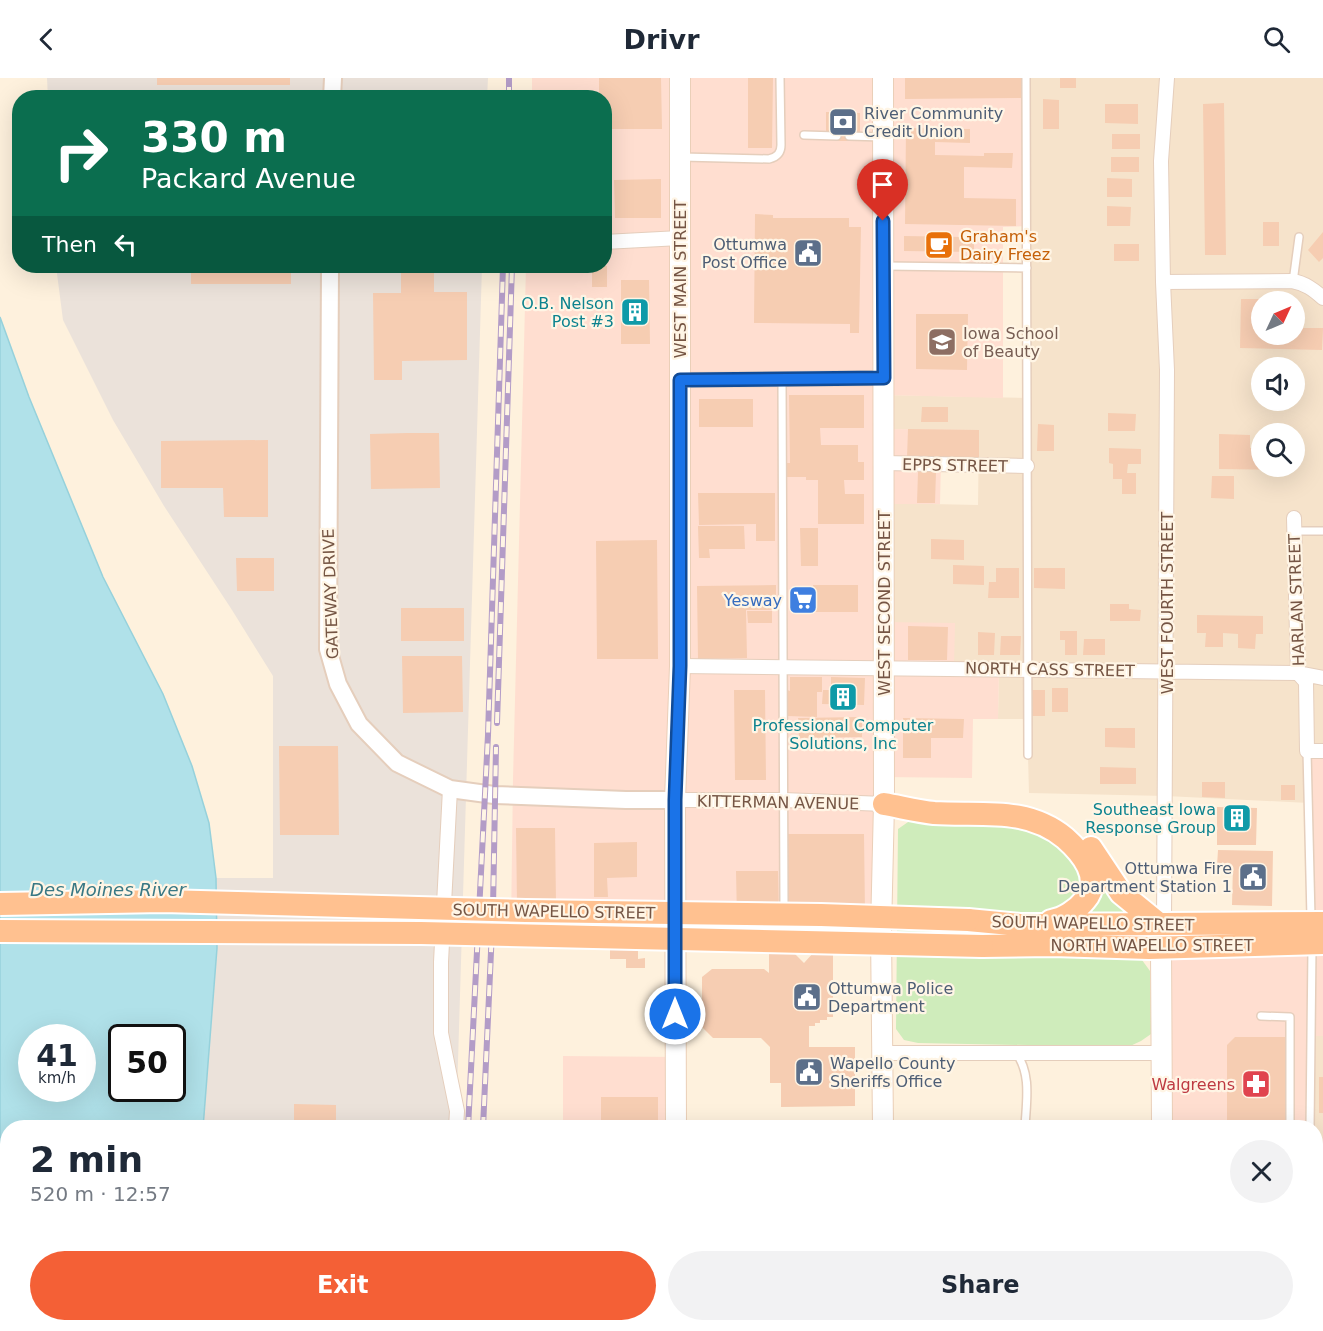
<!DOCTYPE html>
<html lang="en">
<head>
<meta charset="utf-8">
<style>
  body { margin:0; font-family:"DejaVu Sans",sans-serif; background:#f2f2f3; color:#1f2937; height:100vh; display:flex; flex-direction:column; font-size:22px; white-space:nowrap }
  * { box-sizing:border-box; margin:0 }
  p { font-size:20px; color:#747a83 }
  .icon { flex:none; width:33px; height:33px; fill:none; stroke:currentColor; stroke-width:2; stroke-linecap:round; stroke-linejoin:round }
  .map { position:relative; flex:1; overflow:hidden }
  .side { position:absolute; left:0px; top:1042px; width:1323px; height:212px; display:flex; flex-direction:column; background:#fff; border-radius:24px 24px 0 0; box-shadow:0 6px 24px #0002 }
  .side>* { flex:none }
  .hud { position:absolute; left:12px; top:12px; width:600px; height:183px; border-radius:24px; box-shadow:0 6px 24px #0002; background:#0b6e4f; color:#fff; overflow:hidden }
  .needle { width:39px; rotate:46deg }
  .buttons { position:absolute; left:1251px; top:213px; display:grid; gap:12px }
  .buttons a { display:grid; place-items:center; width:54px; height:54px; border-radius:50%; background:#fff; box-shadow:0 6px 24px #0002; font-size:30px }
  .speed { position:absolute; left:18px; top:946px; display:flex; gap:12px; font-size:30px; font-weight:700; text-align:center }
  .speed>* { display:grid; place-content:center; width:78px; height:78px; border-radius:50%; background:#fff; box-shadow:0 6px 24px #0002; line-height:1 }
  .speed small { font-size:15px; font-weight:400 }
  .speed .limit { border:3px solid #111; border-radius:9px; background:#fff; color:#111 }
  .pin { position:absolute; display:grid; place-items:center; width:51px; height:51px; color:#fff; margin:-62px -26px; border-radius:50% 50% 50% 0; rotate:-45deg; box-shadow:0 0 6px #0007 }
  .pin .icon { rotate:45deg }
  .me { position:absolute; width:66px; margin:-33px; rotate:0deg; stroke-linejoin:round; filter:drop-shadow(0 0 4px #0008) }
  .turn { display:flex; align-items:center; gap:21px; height:126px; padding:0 30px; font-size:27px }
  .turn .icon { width:78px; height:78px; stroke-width:2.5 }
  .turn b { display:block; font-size:42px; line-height:51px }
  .then { display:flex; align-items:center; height:57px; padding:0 30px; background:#0003; gap:12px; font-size:22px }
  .round { display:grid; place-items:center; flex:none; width:63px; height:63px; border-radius:32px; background:#f2f2f3 }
  .headline { display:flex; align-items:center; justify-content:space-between; height:102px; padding:0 30px }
  h1 { font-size:36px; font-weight:700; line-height:45px }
  .cta { display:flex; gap:12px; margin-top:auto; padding:12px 30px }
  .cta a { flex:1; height:69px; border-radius:36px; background:#f46036; color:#fff; font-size:24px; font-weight:700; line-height:69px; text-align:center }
  .cta a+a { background:#f2f2f3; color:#1f2937 }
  header { display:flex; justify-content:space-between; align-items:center; height:78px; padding:0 30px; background:#fff; font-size:27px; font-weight:700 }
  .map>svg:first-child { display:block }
</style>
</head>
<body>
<header><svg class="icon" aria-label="back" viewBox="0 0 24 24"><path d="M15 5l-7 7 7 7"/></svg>Drivr<svg class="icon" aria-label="search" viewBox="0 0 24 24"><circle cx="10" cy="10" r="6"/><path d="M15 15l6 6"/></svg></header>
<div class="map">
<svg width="1323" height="1253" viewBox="0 0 1323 1253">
  <rect width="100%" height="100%" fill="#fef1dd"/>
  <path fill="#f6e3cb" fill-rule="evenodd" d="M1026 0H1323V673L1309 725 1166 718 1029 715 1027 641H998L999 591 954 590 883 544 885 425 978 427 979 353 883 351 884 317 1027 320ZM1262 224H1294V256H1262ZM1262 290H1294V322H1262ZM1262 356H1294V388H1262Z
    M1311 958H1323V1253H1308V1247L1316 1246V1050H1310Z"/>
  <path fill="#ffded0" d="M532 0H1026L1027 148 1003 149V320L884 317V351L979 352V383L941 382 940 426H885L883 544 955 545 954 590 999 591 998 641H973L972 700 884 699 881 853 511 847 513 701 526 188H604V20L532 19Z
    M1307 673H1323V958H1311L1310 1050H1162L1161 870 1311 865Z
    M563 978 676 979V1050H563Z
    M676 1247H1308V1253H677Z"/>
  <path fill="#ebe2da" d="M47 0H488L487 20H48Z
    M56 188H482L456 1050H203L217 870 216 800H273V598L232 532 164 428 113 342 63 242Z
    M204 1247H455V1253H204Z"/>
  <path fill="#cfecbb" d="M911 742H999L1034 750 1063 770 1083 799 1079 819 1051 835 931 836 933 875 1003 879H1075L1121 876 1133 878 1142 882 1150 893 1151 956 1141 963 1128 969 918 965 904 962 896 951 898 751Z
    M1098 797 1136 836 1085 837Z
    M562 1246 660 1247V1253H575V1250H562Z"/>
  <path fill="#b0e1e9" stroke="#96d1db" stroke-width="1.5" fill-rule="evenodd" d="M0 239 29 319 103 499 163 616 192 688 209 745 216 800 217 870 203 1050H8V1246H204V1253H0ZM32 960H82V1011H32ZM122 960H172V1011H122Z"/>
  <path fill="#f6cdb2" d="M157 0H290V7H157Z
    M599 0H661L662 51H604V20H599Z
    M748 0H773L772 70H748Z
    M905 0H1021V20L905 21Z
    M1060 0H1076V10H1060Z
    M1043 21 1059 22V51H1043Z
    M1224 25 1226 177H1205L1203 26Z
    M1105 26H1138V46L1105 45Z
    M826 34 860 35V55L849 54V63H837V54H826Z
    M906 50 970 51V65L935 64V77L984 78V75H1013L1012 90 964 89V120L1016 121V148L905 146Z
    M1112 56H1140V71H1112Z
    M1111 79H1139V94H1111Z
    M1107 100 1132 101V119H1107Z
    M661 101V140H615L614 102Z
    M1107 128 1131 129 1130 148H1107Z
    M755 136 773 137V140H849V149H861L859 255H850V246L754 245Z
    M1263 144H1279V168H1263Z
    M1323 154V180L1319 184 1308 172Z
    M904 158 964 159V162H974V174L904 173Z
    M1114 166H1139V183H1114Z
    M191 188H291V206H191Z
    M592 188H607V209H592Z
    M434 192V214H467V282L402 283V302H374L373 215H401V193Z
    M621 202H649L650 266H621Z
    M1241 221H1262V256H1294V243H1301V250H1323L1322 272 1240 270Z
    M916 236H968L967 292 916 291Z
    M789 317H864V350H820L821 367H858V384H864V402H844L845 416H864V446H818V402H806V399H787V385H790Z
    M699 321H753V349H699Z
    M922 329H948V344H921Z
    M1108 335 1136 336 1135 353H1108Z
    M1038 346 1054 347V373H1037Z
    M908 351 979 352V381L907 380Z
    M407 355H439L440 410 371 411 370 356Z
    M1219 356 1250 357V370H1262V388H1294V392L1219 391Z
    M268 362V439H224L223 410H161V363Z
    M1109 370 1141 371V386H1128L1127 395H1136V416H1122V401H1113V386L1109 385Z
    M918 394H936L935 425H917Z
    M1212 398H1234V421L1211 420Z
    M698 415H775V463H756V446L699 447Z
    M698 448H744L745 471H709L710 480H699Z
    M800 450H818V488H801Z
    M931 461 964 462V482L931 481Z
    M657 462 658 581H597L596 463Z
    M236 480H274V513H237Z
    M953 487 984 488V507L953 506Z
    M996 490H1019V520H988L989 504H996Z
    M1034 490H1065V511L1034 510Z
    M776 507V532H746L747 580 698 581 697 508Z
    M813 507H858V534H793V509H813Z
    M1110 526H1129V531L1141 532 1140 543H1110Z
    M401 530H464V563H401Z
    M747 533H772V545H748Z
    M1197 537 1263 538V556H1256L1255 571 1238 570V556L1223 555V569H1205L1206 555H1197Z
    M908 548 948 549 947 582H908Z
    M1060 553H1077V577H1065V562H1060Z
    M978 554 995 555 994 577H978Z
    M1001 558H1021L1020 577H1000Z
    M1084 561H1105V577H1083Z
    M402 578H462L463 634 403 635Z
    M790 599H822V614H817V639L787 638V612L790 613Z
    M831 599 865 600 864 627 822 626 823 612H831Z
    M1052 610H1068V634H1052Z
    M734 612H765L766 702H735Z
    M1030 612H1045V638H1030Z
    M862 639V659L799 660 798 640Z
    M903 640 964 641 963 660H931V680H903Z
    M1105 650H1135V670L1105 669Z
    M279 668H338L339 757H280Z
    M1100 689 1136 690V706H1100Z
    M1202 704H1225V720L1202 719Z
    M1281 707H1295V722H1281Z
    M1217 729 1257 730 1256 767H1217Z
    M516 750H555L556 826H517Z
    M787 756H864L865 836H787Z
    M637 764V799L607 800 608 819H594V765Z
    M1218 772 1273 773 1272 828 1232 827 1233 788H1217Z
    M736 793H778L779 840H737Z
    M610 871H638V881L645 880V890H626V881H610Z
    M792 873 804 885 814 874H833V939H827V942H820V945H815V948H809V969H855V1028L781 1029V1005H770V969L761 960H713L702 949V899L712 891H764L769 895V874Z
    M1235 959H1285V1045H1227V967Z
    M1319 999H1323V1035H1319Z
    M601 1019H658V1050H601Z
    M294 1026 336 1027V1050H294Z
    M1316 1083H1323V1108L1316 1109Z
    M1317 1162H1323V1186H1318Z
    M1316 1233H1323V1253H1315Z
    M289 1246H390V1253H289Z
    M531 1246H557V1253H531Z
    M706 1246H776V1249H706Z
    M786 1246H826V1253H786Z
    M1194 1246H1230V1253H1194Z"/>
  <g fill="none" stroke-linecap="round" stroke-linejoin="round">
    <g stroke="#e5cebc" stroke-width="10">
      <path id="service" d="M1026 0 1028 677
        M804 57 837 58
        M849 58 882 59
        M682 79 769 81C777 79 781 75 781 67L780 0
        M886 188 1027 190
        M1293 204 1299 159
        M782 302 784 833
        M1294 453H1323
        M1307 673 1311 840
        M1261 938 1290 939V1050
        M1016 975C1032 996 1026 1025 1025 1050
        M1310 1050 1312 870
        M781 1246V1253
        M1025 1246V1253
        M972 1253 983 1246
        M1308 1253V1246"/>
    </g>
    <g stroke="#e5cebc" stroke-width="16">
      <path id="minor" d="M604 164 680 160
        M1163 204 1292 203C1305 205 1314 212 1323 220
        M680 302 884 300
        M884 385 1027 388
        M1294 440 1298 595 1306 604 1307 673H1323
        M680 588 1298 595 1323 600
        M450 711 441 884V955L457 1033 456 1050
        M675 722H783L884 726
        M1164 847 1167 292 1163 204 1161 83 1167 0
        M685 850 881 853
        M883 975H1161
        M1316 1136H1323"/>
    </g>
    <g stroke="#e5cebc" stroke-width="20">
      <path id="tertiary" d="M332 20 333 0
        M330 188 328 571 338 606 359 646 397 685 450 711 494 717 626 722H675"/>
    </g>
    <g stroke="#eacfb8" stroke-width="22">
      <path id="secondary" d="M676 1050 675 722 680 588V0
        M883 1050 881 853 884 726 883 0
        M1162 1050 1161 870 1164 847
        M676 1246 677 1253
        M884 1246V1253
        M1162 1246 1163 1253"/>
    </g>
    <g stroke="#fff" stroke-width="26">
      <path id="trunk" d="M884 726C901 729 917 733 934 735 980 738 1026 728 1065 760 1073 767 1083 778 1088 788 1093 799 1094 812 1085 822 1077 832 1064 841 1051 843
        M1091 770 1121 815 1159 846
        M968 842 1020 847 1323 845
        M982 868 1053 867 1149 870 1323 865"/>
    </g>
    <use href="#service" stroke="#fff" stroke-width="7"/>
    <use href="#minor" stroke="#fff" stroke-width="14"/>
    <use href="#tertiary" stroke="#fff" stroke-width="16"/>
    <use href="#secondary" stroke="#fff" stroke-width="20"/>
    <use href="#trunk" stroke="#ffc190" stroke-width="22"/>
    <g stroke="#b39cc7" stroke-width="6">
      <path id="rail" d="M509 20V0
        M497 645 512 188
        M468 1050 488 657 503 188
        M483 1050 493 830 496 669
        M460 1253V1246
        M477 1253V1246"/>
    </g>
    <use href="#rail" stroke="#fff5e5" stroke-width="4" stroke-dasharray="11" stroke-linecap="butt"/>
    <g stroke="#fff" stroke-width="26" stroke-linecap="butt">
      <path id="trunk-bridge" d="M0 826 163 823 526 833 821 837 968 842
        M0 853 421 855 982 868"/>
    </g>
    <use href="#trunk-bridge" stroke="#ffc190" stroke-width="22"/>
  </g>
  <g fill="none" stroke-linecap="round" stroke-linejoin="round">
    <g stroke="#114b97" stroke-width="15">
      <path id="route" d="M675 936V722L680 588V302L884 300 883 143"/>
    </g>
    <use href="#route" stroke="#1a73e8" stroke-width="10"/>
  </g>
  <defs>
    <g id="bank-square" transform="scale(1.5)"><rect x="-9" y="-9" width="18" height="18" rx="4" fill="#5c6f8a" stroke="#fff5e5"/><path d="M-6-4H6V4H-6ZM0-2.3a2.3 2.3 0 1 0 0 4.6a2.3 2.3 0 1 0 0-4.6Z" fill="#fff"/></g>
    <g id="cafe-square" transform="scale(1.5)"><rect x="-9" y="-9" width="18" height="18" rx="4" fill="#e8710a" stroke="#fff5e5"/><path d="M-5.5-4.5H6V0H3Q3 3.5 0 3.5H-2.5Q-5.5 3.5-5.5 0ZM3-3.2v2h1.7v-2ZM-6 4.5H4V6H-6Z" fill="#fff"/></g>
    <g id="civic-square" transform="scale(1.5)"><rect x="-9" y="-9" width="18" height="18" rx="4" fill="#5c6f8a" stroke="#fff5e5"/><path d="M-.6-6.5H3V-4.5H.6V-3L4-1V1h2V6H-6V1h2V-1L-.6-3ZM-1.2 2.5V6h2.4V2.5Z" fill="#fff"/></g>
    <g id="building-square" transform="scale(1.5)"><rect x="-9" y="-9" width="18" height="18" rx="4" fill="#0f9aa8" stroke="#fff5e5"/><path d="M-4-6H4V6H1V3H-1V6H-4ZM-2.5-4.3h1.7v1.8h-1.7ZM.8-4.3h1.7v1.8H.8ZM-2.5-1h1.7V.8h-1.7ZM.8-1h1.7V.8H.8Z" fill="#fff"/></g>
    <g id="school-square" transform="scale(1.5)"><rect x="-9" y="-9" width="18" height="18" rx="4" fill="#8d6e63" stroke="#fff5e5"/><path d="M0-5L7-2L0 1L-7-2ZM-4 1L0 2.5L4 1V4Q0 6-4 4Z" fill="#fff"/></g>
    <g id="supermarket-square" transform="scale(1.5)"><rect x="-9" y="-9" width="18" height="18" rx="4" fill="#3f7fe0" stroke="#fff5e5"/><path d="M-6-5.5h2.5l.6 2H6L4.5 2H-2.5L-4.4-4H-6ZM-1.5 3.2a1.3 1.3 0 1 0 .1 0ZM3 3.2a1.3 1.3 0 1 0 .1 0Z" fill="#fff"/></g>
    <g id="pharmacy-square" transform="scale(1.5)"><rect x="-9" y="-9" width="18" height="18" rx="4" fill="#e0444e" stroke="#fff5e5"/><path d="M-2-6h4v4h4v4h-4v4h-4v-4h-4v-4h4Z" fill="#fff"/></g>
  </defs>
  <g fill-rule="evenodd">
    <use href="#bank-square" x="843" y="44"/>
    <use href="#cafe-square" x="939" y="167"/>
    <use href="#civic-square" x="808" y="175"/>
    <use href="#building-square" x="635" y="234"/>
    <use href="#school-square" x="942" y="264"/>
    <use href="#supermarket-square" x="803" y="522"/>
    <use href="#building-square" x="843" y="619"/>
    <use href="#building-square" x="1237" y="740"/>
    <use href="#civic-square" x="1253" y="799"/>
    <use href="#civic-square" x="807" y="919"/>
    <use href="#civic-square" x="809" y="994"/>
    <use href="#pharmacy-square" x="1256" y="1006"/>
  </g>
  <g text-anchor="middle" stroke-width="4.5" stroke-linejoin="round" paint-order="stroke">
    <g font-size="16" fill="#4e5e75" stroke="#fff5e5" text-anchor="start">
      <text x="864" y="41">River Community<tspan x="864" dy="18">Credit Union</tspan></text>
      <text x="787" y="172" text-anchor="end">Ottumwa<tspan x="787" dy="18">Post Office</tspan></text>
      <text x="1232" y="796" text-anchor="end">Ottumwa Fire<tspan x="1232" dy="18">Department Station 1</tspan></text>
      <text x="828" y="916">Ottumwa Police<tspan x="828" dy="18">Department</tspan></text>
      <text x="830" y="991">Wapello County<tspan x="830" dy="18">Sheriffs Office</tspan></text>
    </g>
    <g font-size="16" fill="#c56008" stroke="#fff5e5" text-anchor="start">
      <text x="960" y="164">Graham's<tspan x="960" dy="18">Dairy Freez</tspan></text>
    </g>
    <g font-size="16" fill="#755544" stroke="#fff5e5">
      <text transform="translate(680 201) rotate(-90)" y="6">WEST MAIN STREET</text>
      <text transform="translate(955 387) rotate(1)" y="6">EPPS STREET</text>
      <text transform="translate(330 516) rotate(-92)" y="6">GATEWAY DRIVE</text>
      <text transform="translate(1296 522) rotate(-92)" y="6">HARLAN STREET</text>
      <text transform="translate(884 525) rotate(-90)" y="6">WEST SECOND STREET</text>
      <text transform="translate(1167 525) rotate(-90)" y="6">WEST FOURTH STREET</text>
      <text transform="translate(1050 591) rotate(1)" y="6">NORTH CASS STREET</text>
      <text transform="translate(778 724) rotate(1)" y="6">KITTERMAN AVENUE</text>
      <text transform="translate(554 833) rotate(1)" y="6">SOUTH WAPELLO STREET</text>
      <text transform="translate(1093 845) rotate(1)" y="6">SOUTH WAPELLO STREET</text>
      <text x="1152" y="873">NORTH WAPELLO STREET</text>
    </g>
    <g font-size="16" fill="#0d838f" stroke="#fff5e5" text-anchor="end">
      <text x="614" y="231">O.B. Nelson<tspan x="614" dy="18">Post #3</tspan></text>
      <text x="843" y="653" text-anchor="middle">Professional Computer<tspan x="843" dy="18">Solutions, Inc</tspan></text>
      <text x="1216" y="737">Southeast Iowa<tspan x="1216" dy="18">Response Group</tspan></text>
    </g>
    <g font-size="16" fill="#785e54" stroke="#fff5e5" text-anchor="start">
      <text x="963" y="261">Iowa School<tspan x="963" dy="18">of Beauty</tspan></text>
    </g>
    <g font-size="16" fill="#366cbe" stroke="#fff5e5" text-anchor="end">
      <text x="782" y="528">Yesway</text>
    </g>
    <g font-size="16" fill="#be3a42" stroke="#fff5e5" text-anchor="end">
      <text x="1235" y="1012">Walgreens</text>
    </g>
    <g font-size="18" font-style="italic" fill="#397884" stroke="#fff5e5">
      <text x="108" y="818">Des Moines River</text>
    </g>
  </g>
</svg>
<div class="buttons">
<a><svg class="needle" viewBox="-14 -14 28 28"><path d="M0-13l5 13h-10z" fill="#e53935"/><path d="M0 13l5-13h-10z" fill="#747a83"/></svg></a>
<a><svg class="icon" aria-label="sound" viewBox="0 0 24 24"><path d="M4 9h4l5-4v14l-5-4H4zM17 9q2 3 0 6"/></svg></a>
<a><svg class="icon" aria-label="search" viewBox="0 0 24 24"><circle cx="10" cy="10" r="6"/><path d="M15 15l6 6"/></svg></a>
</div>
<div class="speed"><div>41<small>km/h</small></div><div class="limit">50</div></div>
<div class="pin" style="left:883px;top:143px;background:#d93025"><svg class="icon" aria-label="arrive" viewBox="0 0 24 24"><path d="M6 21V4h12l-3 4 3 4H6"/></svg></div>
<svg class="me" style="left:675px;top:936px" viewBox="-20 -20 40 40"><circle r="17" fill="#1a73e8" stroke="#fff" stroke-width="3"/><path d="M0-11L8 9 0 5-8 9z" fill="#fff"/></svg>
<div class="hud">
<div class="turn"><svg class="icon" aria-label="right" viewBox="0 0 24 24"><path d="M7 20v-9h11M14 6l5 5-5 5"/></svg><div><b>330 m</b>Packard Avenue</div></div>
<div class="then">Then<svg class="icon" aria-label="left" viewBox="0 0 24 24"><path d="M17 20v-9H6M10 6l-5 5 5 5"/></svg></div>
</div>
<section class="side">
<div class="headline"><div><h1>2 min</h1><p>520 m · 12:57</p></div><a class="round"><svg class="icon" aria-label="close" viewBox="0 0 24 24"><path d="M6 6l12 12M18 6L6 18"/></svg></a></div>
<div class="cta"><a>Exit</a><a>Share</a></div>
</section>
</div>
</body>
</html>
